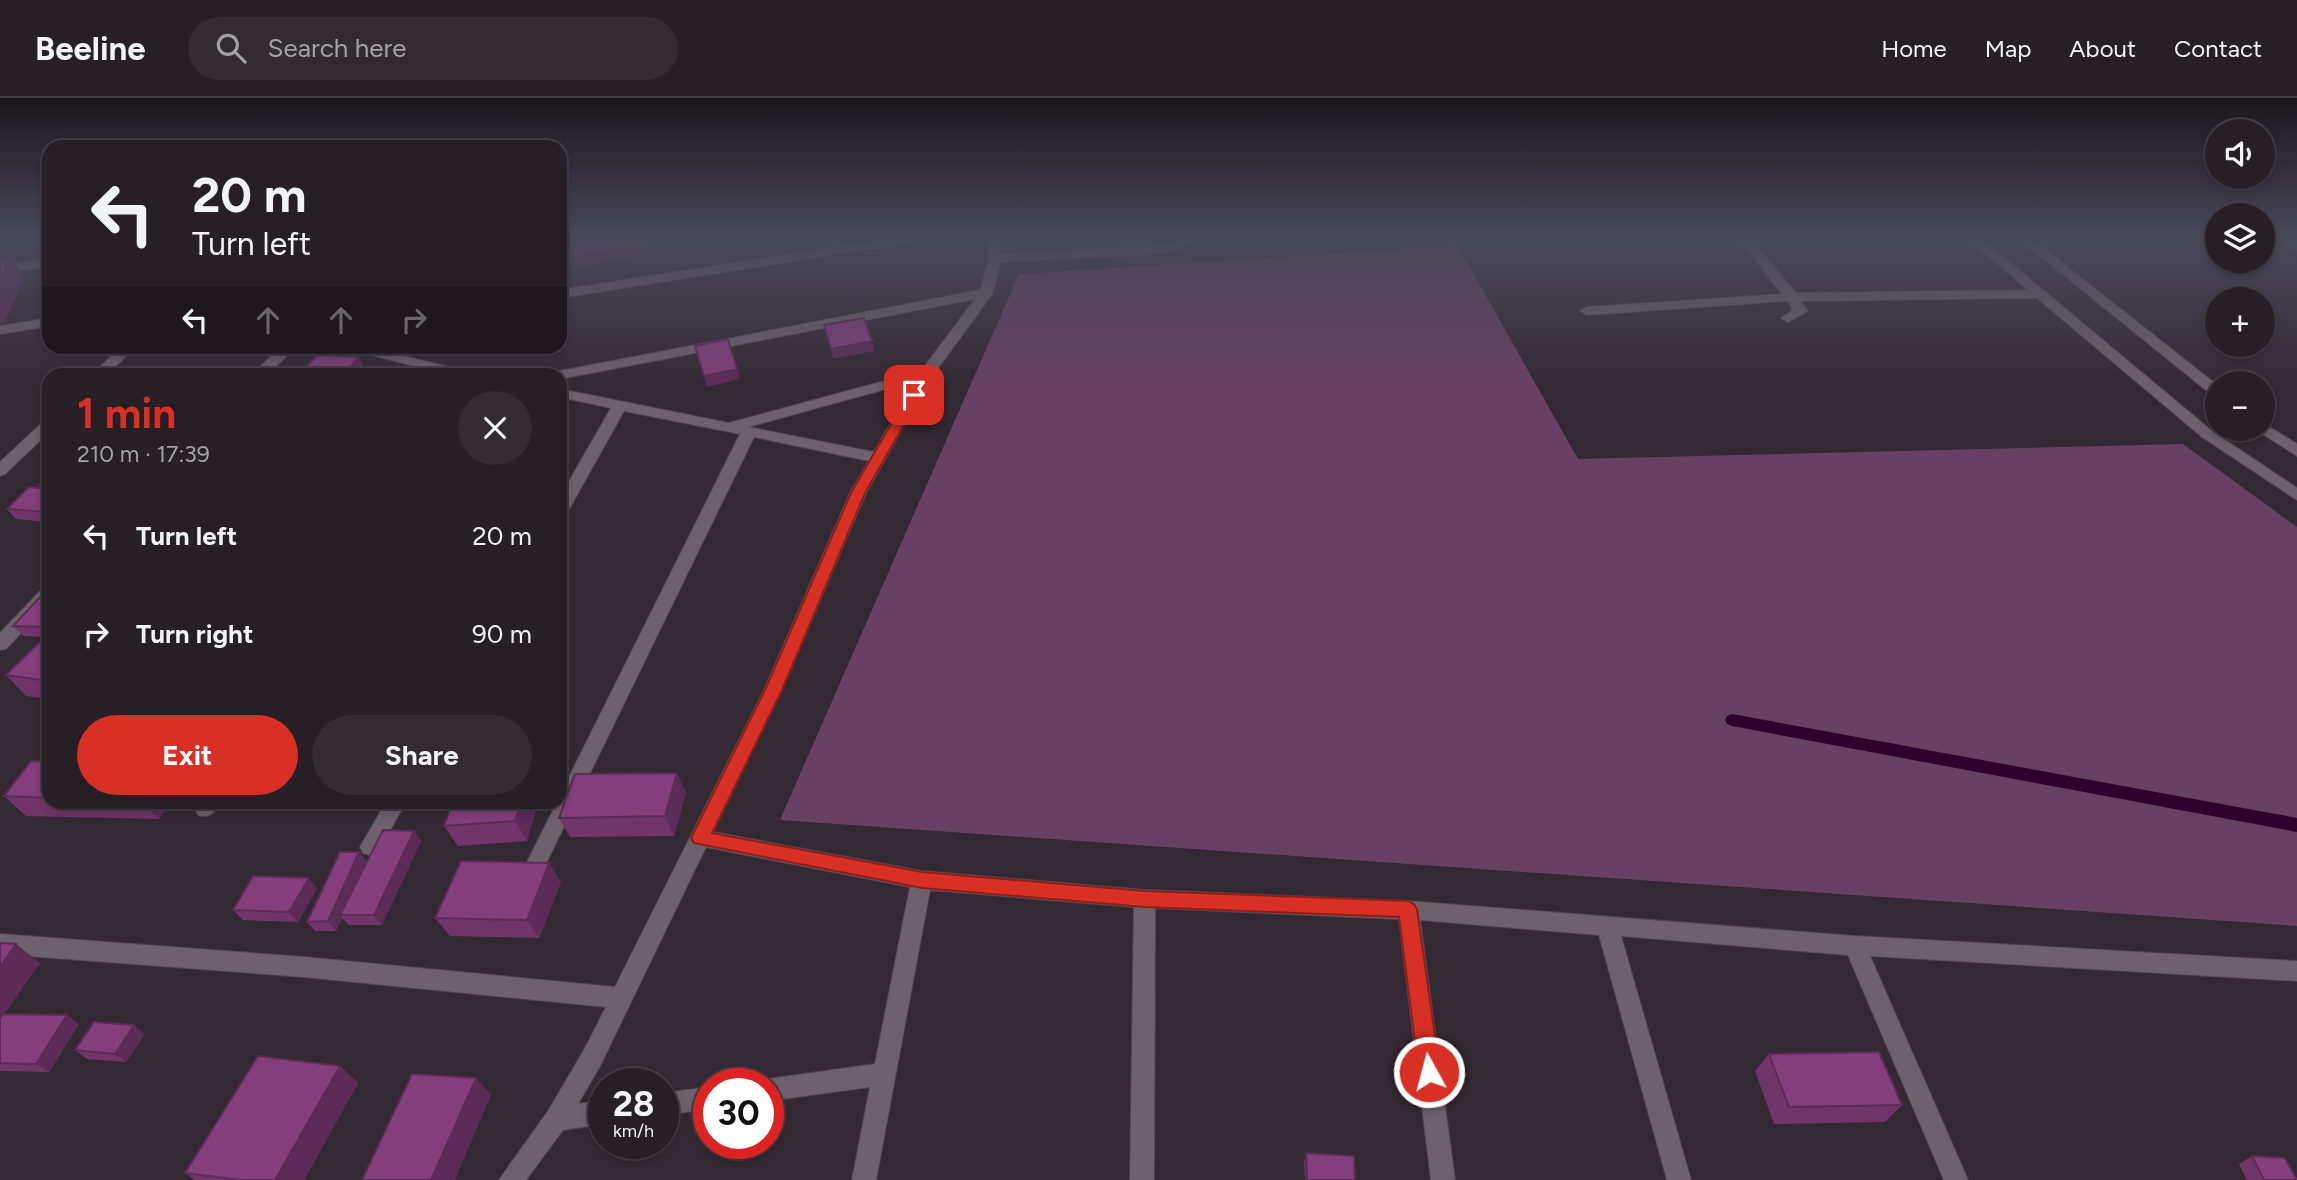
<!DOCTYPE html>
<html lang="en">
<head>
<meta charset="utf-8">
<style>
  body { margin:0; font-family:Figtree,sans-serif; background:#322c32; color:#f1f3f6; height:100vh; display:flex; flex-direction:column; font-size:26px; white-space:nowrap }
  * { box-sizing:border-box; margin:0 }
  p { font-size:23px; color:#a4a2a7 }
  .icon { flex:none; width:38px; height:38px; fill:none; stroke:currentColor; stroke-width:2; stroke-linecap:round; stroke-linejoin:round }
  .map { position:relative; flex:1; overflow:hidden }
  .sheet { position:absolute; left:42px; top:270px; width:525px; height:441px; display:flex; flex-direction:column; background:#261f26; border-radius:21px; box-shadow:0 4px 10px #0003,0 0 0 2px #423d43 }
  .sheet>* { flex:none }
  .hud { position:absolute; left:42px; top:42px; width:525px; height:214px; border-radius:21px; box-shadow:0 4px 10px #0003,0 0 0 2px #423d43; background:#261f26; color:#f1f3f6; overflow:hidden }
  .buttons { position:absolute; left:2205px; top:21px; display:grid; gap:14px }
  .buttons a { display:grid; place-items:center; width:70px; height:70px; border-radius:50%; background:#261f26; box-shadow:0 4px 10px #0003,0 0 0 2px #423d43; font-size:35px }
  .speed { position:absolute; left:588px; top:970px; display:flex; gap:14px; font-size:35px; font-weight:700; text-align:center }
  .speed>* { display:grid; place-content:center; width:91px; height:91px; border-radius:50%; background:#261f26; box-shadow:0 4px 10px #0003,0 0 0 2px #423d43; line-height:1 }
  .speed small { font-size:18px; font-weight:400 }
  .speed .limit { border:10px solid #d22; background:#fff; color:#111 }
  .pin { position:absolute; display:grid; place-items:center; width:60px; height:60px; color:#fff; margin:-30px; border-radius:14px; box-shadow:0 4px 10px #0006 }
  .me { position:absolute; width:77px; margin:-38px; rotate:353deg; stroke-linejoin:round; filter:drop-shadow(0 0 5px #0008) }
  .turn { display:flex; align-items:center; gap:24px; height:147px; padding:0 35px; font-size:32px }
  .turn .icon { width:91px; height:91px; stroke-width:2.5 }
  .turn b { display:block; font-size:49px; line-height:60px }
  .lanes { display:flex; align-items:center; height:66px; padding:0 35px; background:#0003; justify-content:center; gap:35px; direction:ltr }
  .lanes .off { opacity:.35 }
  .round { display:grid; place-items:center; flex:none; width:74px; height:74px; border-radius:37px; background:#322c32 }
  .head { display:flex; align-items:center; justify-content:space-between; height:119px; padding:0 35px }
  h1 { font-size:42px; font-weight:700; line-height:52px; color:#d93025 }
  .button { display:flex; gap:14px; margin-top:auto; padding:14px 35px }
  .button a { flex:1; height:80px; border-radius:42px; background:#d93025; color:#fff; font-size:28px; font-weight:700; line-height:80px; text-align:center }
  .button a+a { background:#322c32; color:#f1f3f6 }
  ul { padding:0; list-style:none }
  li { display:flex; align-items:center; gap:21px; height:98px; padding:0 35px }
  li div { flex:1 }
  li b { display:block; font-size:26px }
  li em { font-style:normal }
  header { display:flex; align-items:center; gap:42px; box-sizing:border-box; height:98px; padding:0 35px; background:#261f26; border-bottom:2px solid #423d43 }
  header strong { font-size:33px }
  nav { display:flex; gap:38px; margin-inline-start:auto; font-size:24px }
  .search { width:490px; height:63px; background:#322c32; display:flex; align-items:center; gap:18px; box-sizing:border-box; padding:0 24px; border-radius:38px; color:#a4a2a7; font-size:26px }
  .map>svg:first-child { display:block }
</style>
</head>
<body>
<header>
<strong>Beeline</strong>
<div class="search"><svg class="icon" aria-label="search" viewBox="0 0 24 24"><circle cx="10" cy="10" r="6"/><path d="M15 15l6 6"/></svg>Search here</div>
<nav><a>Home</a><a>Map</a><a>About</a><a>Contact</a></nav>
</header>
<div class="map">
<svg width="2297" height="1082" viewBox="0 0 2297 1082">
  <rect width="100%" height="100%" fill="#332932"/>
  <path fill="#684063" d="M1458 148 1578 361 2183 346 2297 429V828L780 722 1019 176Z"/>
  <g fill="none" stroke-linecap="round" stroke-linejoin="round">
    <path fill="#30002d" fill-rule="evenodd" d="M1732 616 2297 720V734L1732 628 1727 626 1725 622 1727 618Z"/>
    <g stroke="#50474e" stroke-width="2">
      <path id="minor" d="M886 141H913L907 145 560 200V192Z
        M988 141H1000L1001 156 1159 148 1180 141H1195L1179 151 1159 156 1000 164 993 195 933 277 866 395 782 592 713 734 922 773 1145 792 1408 803 1855 838 2297 863V883L1870 858 1968 1082H1944L1848 857 1621 838 1691 1082H1667L1599 837 1420 822 1455 1082H1431L1399 821 1155 810 1154 1082H1130L1134 809 930 792 876 1082H852L870 989 768 1003V985H759L768 981 875 966 910 789 706 749 600 968 578 1006 604 1002V1026L563 1032 526 1082H499L548 1013 584 952 606 909 304 879 0 856V836L304 859 615 889 764 592 850 395 869 363 754 339 536 786 529 789 522 786 519 780 557 704H560V697L740 336 624 313 568 413 560 418V399L611 310 560 299V291L729 325 921 273 975 201 560 281V276H553L560 273 980 192 989 160ZM915 283 874 354 748 329Z
        M1739 141H1751L1796 195 2028 192 1969 141H1982L2212 333 2297 390V402L2202 339 2037 200 1801 203 1808 213 1788 224 1781 220 1793 212 1788 203 1587 217 1580 213 1587 209 1782 196Z
        M2019 141H2032L2217 287V298L2212 297Z
        M2279 141 2297 143V152Z
        M49 160V168L0 176V168Z
        M49 220V228L0 236V228Z
        M121 248H136L108 276H93Z
        M281 248H297L268 276H253Z
        M337 248H363L465 273 467 276H445Z
        M49 321V334L5 376 0 378V364L44 323Z
        M2263 325 2297 346V358L2258 333 2256 331H2263Z
        M49 488V505L6 551 0 552V535L43 490Z
        M199 704H220C215 714 210 721 198 717L195 711Z
        M386 704H406L377 755 370 757 363 755 360 749Z
        M709 989V1011L663 1017V995Z"/>
    </g>
    <use href="#minor" fill="#6d616b" fill-rule="evenodd"/>
  </g>
  <path fill="#71356a" d="M49 377V424L16 421 7 411 41 390 39 387Z
    M49 500V601L26 598 6 577 45 539 23 538 13 528Z
    M49 664V704H171L159 721 26 718 4 698Z
    M677 675 686 695 674 738 570 739 559 720Z
    M453 704H538L527 743 458 748 444 728Z
    M414 733 421 743 382 827H349L342 820 336 833H315L307 824 359 754 367 764Z
    M549 765 561 784 539 840 450 838 435 820Z
    M317 790 298 824 243 822 233 812Z
    M0 845 40 865 4 916 79 926 49 974 0 973Z
    M145 936 126 964 87 961 75 952Z
    M1769 956 1902 1007 1885 1024 1774 1026 1755 973Z
    M340 968 358 985 304 1082H195L185 1075Z
    M1306 1055 1355 1082H1305L1304 1064Z
    M2252 1058 2297 1082H2247L2239 1066Z"/>
  <path fill="#5c2b56" d="M606 141 612 162 579 169 575 159Z
    M643 141 647 156 618 161 615 151Z
    M799 141H821L800 145Z
    M10 159 24 179 5 224 0 225V183Z
    M872 243 874 253 833 261 831 251Z
    M359 259 364 269 358 276H344Z
    M737 271 740 281 707 289 704 278Z
    M677 675 686 695 674 738 665 718Z
    M142 704H171L159 721Z
    M521 704H538L527 743 515 723Z
    M414 733 421 743 382 827 374 817Z
    M359 754 367 764 340 817 342 820 336 833 328 823Z
    M549 765 561 784 539 840 527 822Z
    M309 780 317 790 298 824 289 814Z
    M16 846 40 865 0 921V869Z
    M67 917 79 926 49 974 36 966Z
    M134 927 145 936 126 964 115 956Z
    M340 968 358 985 304 1082H275Z
    M476 980 491 997 455 1082H431Z"/>
  <path fill="#833e7b" stroke="#5c2b56" stroke-width="2" d="M571 141H605L608 152 575 159Z
    M613 141H643L644 146 615 151Z
    M10 159 0 183V161Z
    M864 220 872 243 831 251 824 227Z
    M728 241 737 271 704 278 695 248Z
    M317 257 359 259 344 276H300Z
    M146 270 198 274 196 276H139Z
    M49 377V388L39 387Z
    M29 389 49 391V414L7 411Z
    M39 500H49V529L13 528Z
    M49 535V583L6 577Z
    M31 663 49 664V700L4 698Z
    M677 675 665 718 559 720 575 676Z
    M453 704H521L515 723 444 728Z
    M383 732 414 733 374 817H340Z
    M340 754H359L328 823 307 824Z
    M461 763 549 765 527 822 435 820Z
    M253 778 309 780 289 814 233 812Z
    M0 845 16 846 0 869Z
    M3 916 67 917 36 966 0 965V921Z
    M94 924 134 927 115 956 75 952Z
    M1879 954 1902 1007 1789 1009 1769 956Z
    M258 958 340 968 275 1082H241L185 1075Z
    M412 976 476 980 431 1082H362Z
    M1306 1055 1354 1058 1355 1082H1307Z
    M2252 1058 2285 1060 2297 1082H2264Z"/>
  <linearGradient id="sky" x2="0" y2="1"><stop stop-color="#1c171c"/><stop offset="0.48" stop-color="#4a495a"/><stop offset="1" stop-color="#4a495a" stop-opacity="0"/></linearGradient>
  <rect width="2297" height="292" fill="url(#sky)"/>
  <path fill="#d93025" stroke="#8d1f18" stroke-width="2" d="M914 293 921 297 865 395 782 592 712 735 922 774 1145 793 1408 803 1414 806 1417 811 1440 974 1436 981 1429 984 1422 981 1419 974 1399 819 1145 809 922 790 694 745 691 740 765 592 851 395 908 297Z"/>
</svg>
<div class="buttons">
<a><svg class="icon" aria-label="sound" viewBox="0 0 24 24"><path d="M4 9h4l5-4v14l-5-4H4zM17 9q2 3 0 6"/></svg></a>
<a><svg class="icon" aria-label="layers" viewBox="0 0 24 24"><path d="M12 4l9 5-9 5-9-5zM3 14l9 5 9-5"/></svg></a>
<a>+</a>
<a>−</a>
</div>
<div class="speed"><div>28<small>km/h</small></div><div class="limit">30</div></div>
<div class="pin" style="left:914px;top:297px;background:#d93025"><svg class="icon" aria-label="arrive" viewBox="0 0 24 24"><path d="M6 21V4h12l-3 4 3 4H6"/></svg></div>
<svg class="me" style="left:1429px;top:974px" viewBox="-20 -20 40 40"><circle r="17" fill="#d93025" stroke="#fff" stroke-width="3"/><path d="M0-11L8 9 0 5-8 9z" fill="#fff"/></svg>
<div class="hud">
<div class="turn"><svg class="icon" aria-label="left" viewBox="0 0 24 24"><path d="M17 20v-9H6M10 6l-5 5 5 5"/></svg><div><b>20 m</b>Turn left</div></div>
<div class="lanes"><svg class="icon" aria-label="left" viewBox="0 0 24 24"><path d="M17 20v-9H6M10 6l-5 5 5 5"/></svg><svg class="icon off" aria-label="ahead" viewBox="0 0 24 24"><path d="M12 20V5M6 11l6-6 6 6"/></svg><svg class="icon off" aria-label="ahead" viewBox="0 0 24 24"><path d="M12 20V5M6 11l6-6 6 6"/></svg><svg class="icon off" aria-label="right" viewBox="0 0 24 24"><path d="M7 20v-9h11M14 6l5 5-5 5"/></svg></div>
</div>
<section class="sheet">
<div class="head"><div><h1>1 min</h1><p>210 m · 17:39</p></div><a class="round"><svg class="icon" aria-label="close" viewBox="0 0 24 24"><path d="M6 6l12 12M18 6L6 18"/></svg></a></div>
<ul>
<li><svg class="icon" aria-label="left" viewBox="0 0 24 24"><path d="M17 20v-9H6M10 6l-5 5 5 5"/></svg><div><b>Turn left</b></div><em>20 m</em></li>
<li><svg class="icon" aria-label="right" viewBox="0 0 24 24"><path d="M7 20v-9h11M14 6l5 5-5 5"/></svg><div><b>Turn right</b></div><em>90 m</em></li>
</ul>
<div class="button"><a>Exit</a><a>Share</a></div>
</section>
</div>
</body>
</html>
